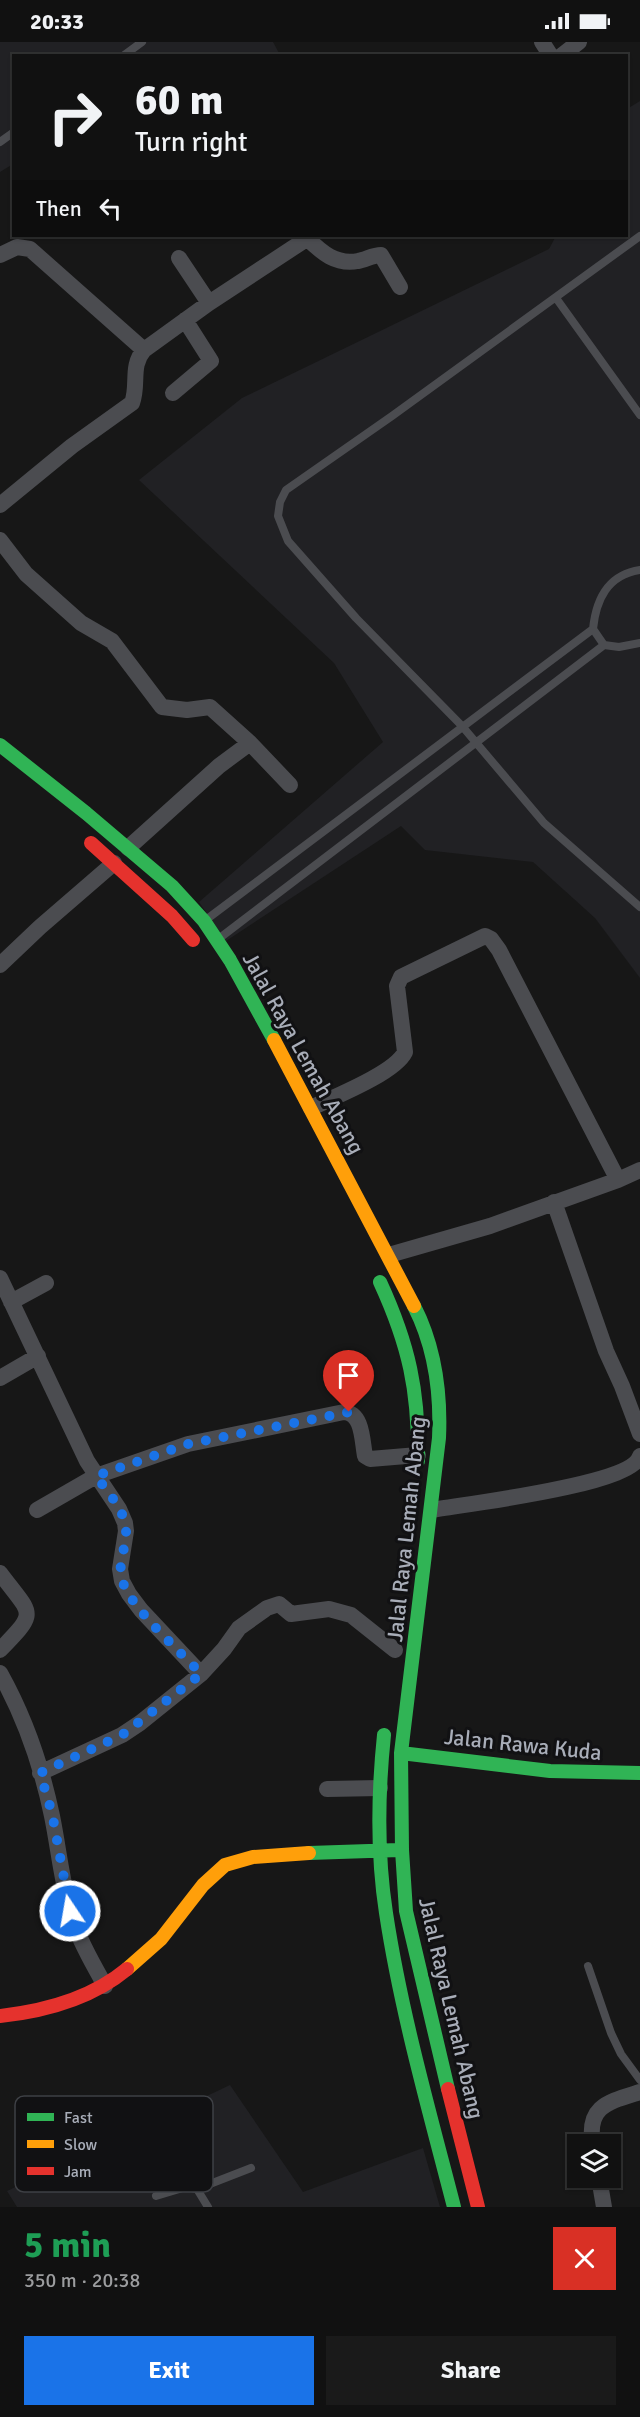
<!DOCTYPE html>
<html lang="en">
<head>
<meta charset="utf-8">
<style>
  body { margin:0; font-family:Signika,sans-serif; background:#1a1a1a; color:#f1f3f6; height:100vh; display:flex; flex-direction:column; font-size:22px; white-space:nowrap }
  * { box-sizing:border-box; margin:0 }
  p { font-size:20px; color:#9c9d9f }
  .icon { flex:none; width:33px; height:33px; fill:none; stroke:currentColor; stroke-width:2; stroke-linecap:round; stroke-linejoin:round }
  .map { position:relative; height:2165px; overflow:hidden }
  .drawer { display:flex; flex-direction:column; background:#111; flex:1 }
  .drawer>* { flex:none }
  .guide { position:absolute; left:12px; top:12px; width:616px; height:183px; border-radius:0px; box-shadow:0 2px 4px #0004,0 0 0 2px #303131; background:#111; color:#f1f3f6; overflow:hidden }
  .tools { position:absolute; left:567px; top:2092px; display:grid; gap:12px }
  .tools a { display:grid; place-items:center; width:54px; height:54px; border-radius:0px; background:#111; box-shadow:0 2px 4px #0004,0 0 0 2px #303131; font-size:30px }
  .pin { position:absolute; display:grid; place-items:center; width:51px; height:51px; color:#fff; margin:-62px -26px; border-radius:50% 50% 50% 0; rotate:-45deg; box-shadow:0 0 6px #0007 }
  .pin .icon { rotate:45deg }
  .me { position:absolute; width:66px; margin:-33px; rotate:348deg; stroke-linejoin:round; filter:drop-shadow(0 0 4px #0008) }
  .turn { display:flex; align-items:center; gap:21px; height:126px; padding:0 24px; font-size:27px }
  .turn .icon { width:78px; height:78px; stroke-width:2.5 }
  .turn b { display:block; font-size:42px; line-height:51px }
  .then { display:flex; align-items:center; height:57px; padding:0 24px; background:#0003; gap:12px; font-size:22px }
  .round { display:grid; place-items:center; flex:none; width:63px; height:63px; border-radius:0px; background:#1a1a1a }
  .headline { display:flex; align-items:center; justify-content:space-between; height:102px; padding:0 24px }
  h1 { font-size:36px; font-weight:700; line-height:45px; color:#1e9e55 }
  .action { display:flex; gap:12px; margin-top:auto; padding:12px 24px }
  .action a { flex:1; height:69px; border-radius:0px; background:#1a73e8; color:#fff; font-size:24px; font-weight:700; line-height:69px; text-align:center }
  .action a+a { background:#1a1a1a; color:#f1f3f6 }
  .status { display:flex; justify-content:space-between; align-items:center; height:42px; padding:0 30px; background:#111; direction:ltr }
  .status svg { height:16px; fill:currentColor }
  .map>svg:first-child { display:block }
</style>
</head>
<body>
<div class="status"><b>20:33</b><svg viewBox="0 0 49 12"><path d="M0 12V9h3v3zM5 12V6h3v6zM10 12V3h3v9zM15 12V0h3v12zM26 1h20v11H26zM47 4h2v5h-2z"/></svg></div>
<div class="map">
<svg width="640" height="2165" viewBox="0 0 640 2165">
  <rect width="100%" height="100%" fill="#171717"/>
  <path fill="#212124" d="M0 0H273L280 13 14 14 13 122 0 130Z
    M640 59V936L595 876 533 820 425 808 401 784 226 899 199 860 383 700 334 621 139 438 242 356 549 207 556 194H627V67Z
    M230 2043 303 2150 423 2106 440 2165H17L7 2149Z"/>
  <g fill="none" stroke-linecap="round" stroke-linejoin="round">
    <path stroke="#4b4c50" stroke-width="8" d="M123 14 142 0
      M0 100 14 90
      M640 194 392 374 286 448 280 460 278 474 288 499 356 576 462 684 544 781 640 865
      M556 256 640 373
      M604 603 593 587C596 558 607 533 640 528
      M207 877 593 587
      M221 895 604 603 619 605 640 601
      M588 1924 611 1991 621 2012 640 2038
      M197 2147 251 2126
      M156 2154 186 2145 197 2147 208 2165"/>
    <path stroke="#4b4c50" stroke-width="16" d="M542 0 551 14
      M561 14 579 0
      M307 196C322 211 336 223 358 219 365 218 373 213 381 213L400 245
      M0 213 17 205 30 207 144 308
      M179 216 209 261
      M173 351 211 319 185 278
      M0 463 72 404 132 361C139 343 130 324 144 308L209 261 311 194
      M0 498 26 532 81 581 112 599 162 665 187 668 210 665 250 701 290 743
      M128 806 219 724 250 701
      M0 923 40 885 114 821
      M311 1066C334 1055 395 1031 405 1010L397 944 401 935 485 894 491 897 499 908 618 1138
      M554 1160 606 1309 622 1344 640 1392
      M389 1213 490 1184 618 1138 640 1128
      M0 1236 87 1419 119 1467 125 1481 126 1489 120 1527 122 1539 129 1552 141 1568 201 1632
      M11 1260 46 1241
      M0 1336 38 1314
      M37 1468 96 1434 188 1402 344 1370C363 1371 362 1399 365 1414L370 1417 418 1413
      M432 1468C465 1462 631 1443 640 1414
      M0 1531C32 1574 39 1568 0 1608
      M0 1631C24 1674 42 1726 52 1774 59 1808 62 1844 73 1878 80 1901 94 1923 105 1944
      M40 1731 122 1693 140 1681 201 1632 224 1607 239 1586 267 1566 279 1562 291 1572 329 1567 351 1573 395 1608
      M327 1747 380 1746
      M593 2103C586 2064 608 2060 640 2050
      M599 2136 604 2165"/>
    <path stroke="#30b455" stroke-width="14" d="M0 703 86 771 172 844 204 879 230 918 274 998
      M380 1240C409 1303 419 1349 418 1419
      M414 1264C435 1305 441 1351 439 1396L401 1711 402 1808 406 1869 448 2047
      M384 1693C378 1751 377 1813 386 1871 401 1970 429 2068 454 2165
      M401 1711 550 1729 640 1731
      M309 1811 399 1808"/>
    <path stroke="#ff9f0a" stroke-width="14" d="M274 998 414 1264
      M127 1927 161 1897 203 1843 225 1823 253 1815 309 1811"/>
    <path stroke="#e5322d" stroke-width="14" d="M91 801 172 874 193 898
      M0 1974C46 1969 91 1957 127 1927
      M448 2047 478 2165"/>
  </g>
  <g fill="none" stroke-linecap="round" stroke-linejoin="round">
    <path stroke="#1a73e8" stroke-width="10" stroke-dasharray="0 18" d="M70 1869 52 1771 40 1731 122 1693 201 1632C180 1609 134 1569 123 1541 115 1521 130 1501 125 1481 121 1464 106 1448 96 1434L188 1402 349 1370"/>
  </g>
  <g text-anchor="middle" stroke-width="6" stroke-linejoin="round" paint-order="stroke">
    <g font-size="22" fill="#a8adb8" stroke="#111113">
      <text transform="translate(304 1011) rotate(61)" y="8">Jalal Raya Lemah Abang</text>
      <text transform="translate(406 1487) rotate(-84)" y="8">Jalal Raya Lemah Abang</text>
      <text transform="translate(523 1702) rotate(6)" y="8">Jalan Rawa Kuda</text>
      <text transform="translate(452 1966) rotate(77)" y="8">Jalal Raya Lemah Abang</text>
    </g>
  </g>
  <rect x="15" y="2054" width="198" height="96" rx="9" fill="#111113" stroke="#3e4045" stroke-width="1.5"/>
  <rect x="27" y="2071" width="27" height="8" fill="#30b455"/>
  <rect x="27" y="2098" width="27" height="8" fill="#ff9f0a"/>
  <rect x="27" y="2125" width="27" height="8" fill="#e5322d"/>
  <g font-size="16" fill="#a8adb8">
    <text x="64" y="2081">Fast</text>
    <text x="64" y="2108">Slow</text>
    <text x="64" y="2135">Jam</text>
  </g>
</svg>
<div class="tools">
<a><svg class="icon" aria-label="layers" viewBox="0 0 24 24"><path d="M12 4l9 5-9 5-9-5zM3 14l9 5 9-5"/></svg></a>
</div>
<div class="pin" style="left:349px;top:1370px;background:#d93025"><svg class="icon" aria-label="arrive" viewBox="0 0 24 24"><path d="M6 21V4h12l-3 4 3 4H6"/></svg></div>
<svg class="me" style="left:70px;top:1869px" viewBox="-20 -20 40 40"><circle r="17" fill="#1a73e8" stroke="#fff" stroke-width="3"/><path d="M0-11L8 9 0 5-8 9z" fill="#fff"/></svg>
<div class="guide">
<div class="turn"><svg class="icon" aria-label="right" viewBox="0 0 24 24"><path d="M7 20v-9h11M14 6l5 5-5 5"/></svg><div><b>60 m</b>Turn right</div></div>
<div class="then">Then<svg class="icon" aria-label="left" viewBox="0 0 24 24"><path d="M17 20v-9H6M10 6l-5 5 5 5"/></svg></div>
</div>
</div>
<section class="drawer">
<div class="headline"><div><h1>5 min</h1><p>350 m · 20:38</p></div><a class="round" style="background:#d93025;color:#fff"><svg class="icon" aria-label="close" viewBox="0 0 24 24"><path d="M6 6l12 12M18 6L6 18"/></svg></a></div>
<div class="action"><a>Exit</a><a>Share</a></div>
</section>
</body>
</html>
